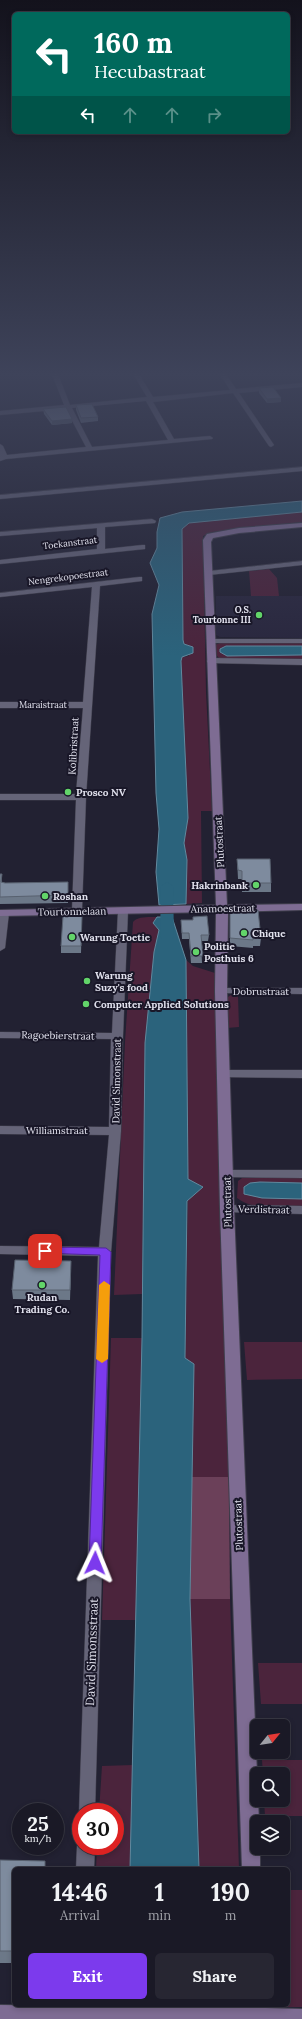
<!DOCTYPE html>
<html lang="en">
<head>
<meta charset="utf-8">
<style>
  body { margin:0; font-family:Lora,serif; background:#272632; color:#f1f3f6; height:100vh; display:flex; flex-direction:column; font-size:15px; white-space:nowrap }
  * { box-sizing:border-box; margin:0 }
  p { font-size:13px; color:#9fa0a7 }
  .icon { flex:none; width:22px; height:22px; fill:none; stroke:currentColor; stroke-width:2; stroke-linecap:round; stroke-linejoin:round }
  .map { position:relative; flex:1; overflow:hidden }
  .panel { position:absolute; left:12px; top:1867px; width:278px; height:140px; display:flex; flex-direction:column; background:#1a1926; border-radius:6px; box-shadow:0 2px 6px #0003,0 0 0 1px #383843 }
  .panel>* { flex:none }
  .hud { position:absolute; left:12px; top:12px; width:278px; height:122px; border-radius:6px; box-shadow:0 2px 6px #0003,0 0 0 1px #383843; background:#00695c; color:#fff; overflow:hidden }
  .needle { width:26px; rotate:60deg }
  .buttons { position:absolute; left:250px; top:1719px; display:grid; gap:8px }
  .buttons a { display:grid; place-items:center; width:40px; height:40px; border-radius:6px; background:#1a1926; box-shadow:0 2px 6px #0003,0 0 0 1px #383843; font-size:20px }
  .speed { position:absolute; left:12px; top:1803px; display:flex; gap:8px; font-size:20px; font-weight:700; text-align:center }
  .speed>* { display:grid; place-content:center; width:52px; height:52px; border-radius:50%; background:#1a1926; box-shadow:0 2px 6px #0003,0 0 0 1px #383843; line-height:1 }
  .speed small { font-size:10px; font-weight:400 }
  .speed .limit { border:6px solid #d22; background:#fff; color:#111 }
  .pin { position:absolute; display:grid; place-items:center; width:34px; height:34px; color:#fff; margin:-17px; border-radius:8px; box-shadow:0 2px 6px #0006 }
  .me { position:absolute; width:44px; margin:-22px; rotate:2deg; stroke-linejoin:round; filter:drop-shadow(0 0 3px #0008) }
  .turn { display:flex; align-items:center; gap:14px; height:84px; padding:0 16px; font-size:18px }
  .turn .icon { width:52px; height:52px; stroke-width:2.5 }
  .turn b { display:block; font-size:28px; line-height:34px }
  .lanes { display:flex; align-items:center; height:38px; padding:0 16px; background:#0003; justify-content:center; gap:20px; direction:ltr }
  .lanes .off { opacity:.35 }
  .eta { display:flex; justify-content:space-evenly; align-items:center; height:68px; text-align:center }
  .eta b { font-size:24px; font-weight:700; line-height:28px }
  .primary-button { display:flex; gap:8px; margin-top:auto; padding:8px 16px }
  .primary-button a { flex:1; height:46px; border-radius:6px; background:#7c3aed; color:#fff; font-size:16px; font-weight:700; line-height:46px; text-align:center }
  .primary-button a+a { background:#272632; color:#f1f3f6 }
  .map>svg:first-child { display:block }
</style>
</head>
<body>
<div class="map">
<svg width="302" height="2019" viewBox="0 0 302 2019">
  <rect width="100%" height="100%" fill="#222132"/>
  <path fill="#29273e" d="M216 596H302V638L220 637 216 635Z"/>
  <path fill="#4b243c" d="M302 512V522L212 532 203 536 206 692 212 811H201L202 903 186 904 187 860 184 843 188 818 181 661 182 657 189 656 188 646 184 644 183 640 182 529 189 523Z
    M269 569 277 578 279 596H251L249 571Z
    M302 642V646H231L227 656 302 655V659L219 658 215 654V645L220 643Z
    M157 917 153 923 159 930 154 952 145 1043 142 1294 114 1295 125 1042 133 922C138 916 149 917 157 917Z
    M186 960 193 966 215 973 229 1477H192L194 1365 185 1358 188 1180Z
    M231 995 238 996 239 1027 227 1028 228 997Z
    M242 1178H302V1183L260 1182 262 1198 302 1199V1206C282 1206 253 1211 237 1198L238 1181Z
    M111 1338H142L136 1620H102Z
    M244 1342H302V1379L247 1380Z
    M190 1599H230L239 1869H199Z
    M258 1663H302V1704H261Z
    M262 1760H302V1816H265L264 1800H283V1774H263Z
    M133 1765 130 1869H96L97 1846H115V1812H99L102 1766Z
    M288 1890H302V2007H282L279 2005H288Z"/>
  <path fill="#6b4059" d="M192 1477H229L230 1599H190Z"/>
  <path fill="#2b637c" stroke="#62899e" d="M302 501V512L189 523 182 529 183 640 184 644 193 647V653L182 657 181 661 188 818 184 843 187 860 186 904 159 905 156 872 159 829 156 793 152 614 159 585 150 563 157 548V532L160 518 182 512Z
    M226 646H302V655L227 656 220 652V649Z
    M157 917H172L186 960 188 1179 203 1187 187 1201 185 1358 194 1364 190 1599 199 1869H130L142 1338 145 1043 154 952 159 930 153 923Z
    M260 1182 302 1183V1199L262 1198 244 1194V1187L250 1183Z"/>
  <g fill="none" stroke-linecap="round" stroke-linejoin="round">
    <path fill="#2b637c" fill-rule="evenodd" d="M167 882 173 886 174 936 172 939H162L160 936 161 886Z"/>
    <g stroke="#3f3e4c" stroke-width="1">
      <path id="street" d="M52 374H58L70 405 147 397 133 374H139L153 397 230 390 220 374H226L236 389 302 383V387L239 393 274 445 271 447 269 446 233 393 153 402 174 439 210 436 213 438 212 439 6 459 0 461V444L3 446 7 455 86 447 66 409 0 415V411L64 405ZM146 401 168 440 92 447 72 408Z
        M302 467V471L0 499V495Z
        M152 519 156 521 155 523 105 527V549L142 545H145V549L0 564V560L97 549V528L0 536V532Z
        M302 561V565L209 575 205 573 209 571Z
        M139 577H142V581L100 586 86 797 82 910 77 913 72 910 76 800H0V794H76L83 708H0V702H83L92 587 0 597V593Z
        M208 639H302V643H211L207 641Z
        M211 658 302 659V665L208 663 207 661Z
        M123 908 128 911 123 1036 121 1131 111 1252 95 1812H81V1817L79 1812 98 1256 0 1254V1246L99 1247 109 1135 0 1134V1126L109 1127 111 1039 0 1038V1032L112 1033 118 911Z
        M4 910 9 913 5 948 0 951V911Z
        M221 988H302V994L217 993 216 991Z
        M223 1070H302V1078L219 1077 217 1074 219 1071Z
        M226 1170H302V1178L222 1177 220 1174 222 1171Z
        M227 1205 302 1206V1214L223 1212 221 1209 223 1206Z
        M80 1840 81 1846H95L94 1869H76L77 1846Z"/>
    </g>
    <g stroke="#3f3e4c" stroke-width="2">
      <path id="secondary" d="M302 523V527L239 533 213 538 211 542 227 905 302 904V910L228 912 227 991 234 1209 259 1822H257V1848H260V1869H242L220 1209 215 991 216 912 0 916V910L216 905 203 540 207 534 239 528Z
        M0 2005 246 2008V2005H266V2008L302 2009V2019H0Z"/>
    </g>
    <use href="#street" fill="#656478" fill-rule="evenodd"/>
    <use href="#secondary" fill="#7e6c93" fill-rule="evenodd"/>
  </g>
  <path fill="#6c7888" d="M259 388 281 402 267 403 259 393Z
    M76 405 98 417V421L81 423 76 410Z
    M43 409 72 419V423L52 425 44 414Z
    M237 859 271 883V892H242V879H238Z
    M0 874 2 882 5 883 68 890V903L0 904Z
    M230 910 261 938 260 946H253V948L230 946Z
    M82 916 81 953H61V946Z
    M193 917 209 935 208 941H201L202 963H191L189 939H182L181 920H193Z
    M71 1270 70 1300 13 1299 12 1290Z
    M0 1860 14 1869V1963H0Z"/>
  <path fill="#58616f" d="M281 398V402L267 403V399Z
    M72 419V423L52 425V421Z"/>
  <path fill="#7e8b9e" stroke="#58616f" d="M273 387 281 398 267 399 259 388Z
    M92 404 98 417 81 418 76 405Z
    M66 407 72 419 52 421 43 409Z
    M237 859H270L271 883H242V871L238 870Z
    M0 874H2L1 882 5 883 68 882V895L0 897Z
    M230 910H258L261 938H253V940L230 938Z
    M63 916H82L81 946H61Z
    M207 916 209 935H201L203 956H191L189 933H182L181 920H193V917Z
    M15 1260 71 1261 70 1290H12Z
    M0 1860 45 1861V1869H14V1951H0Z"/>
  <linearGradient id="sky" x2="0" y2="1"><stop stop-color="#13121c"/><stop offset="0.57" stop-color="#3e435a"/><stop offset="1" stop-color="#3e435a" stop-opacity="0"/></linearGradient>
  <rect width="302" height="656" fill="url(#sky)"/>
  <path fill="#7c3aed" stroke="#51269a" d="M45 1247 106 1248 111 1252 101 1563 100 1567 95 1568 91 1567 89 1563 100 1255 41 1253 40 1251 41 1248Z"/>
  <path fill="#f59e0b" d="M104 1281 110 1285 108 1359 102 1363 96 1359 99 1285Z"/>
  <g fill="#62d469" stroke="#191728" stroke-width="1.5">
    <circle cx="259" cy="615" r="4"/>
    <circle cx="68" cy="792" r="4"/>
    <circle cx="256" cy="885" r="4"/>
    <circle cx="45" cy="896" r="4"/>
    <circle cx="244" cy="933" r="4"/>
    <circle cx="72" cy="937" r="4"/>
    <circle cx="196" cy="952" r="4"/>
    <circle cx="87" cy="981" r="4"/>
    <circle cx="86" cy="1004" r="4"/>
    <circle cx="42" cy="1285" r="4"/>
  </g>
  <g text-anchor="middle" stroke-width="4" stroke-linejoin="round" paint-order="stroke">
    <g font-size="9" fill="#e1e1ed" stroke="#191728">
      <text transform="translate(70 543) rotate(-7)" y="3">Toekanstraat</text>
      <text transform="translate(68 577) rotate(-7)" y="3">Nengrekopoestraat</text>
      <text x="43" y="708">Maraistraat</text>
    </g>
    <g font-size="9" font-weight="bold" fill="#e1e1ed" stroke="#191728" text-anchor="end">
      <text x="251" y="613">O.S.<tspan x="251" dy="10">Tourtonne III</tspan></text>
    </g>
    <g font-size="10" fill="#e1e1ed" stroke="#191728">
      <text transform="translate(73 746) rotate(-87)" y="4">Kolibristraat</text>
      <text transform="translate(219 842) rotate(-93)" y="4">Plutostraat</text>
      <text transform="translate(223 908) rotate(-1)" y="4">Anamoestraat</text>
      <text transform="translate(72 911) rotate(-1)" y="4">Tourtonnelaan</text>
      <text x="261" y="995">Dobrustraat</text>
      <text transform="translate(58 1035) rotate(1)" y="4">Ragoebierstraat</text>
      <text transform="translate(116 1081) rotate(-89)" y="4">David Simonstraat</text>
      <text x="57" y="1134">Williamstraat</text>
      <text transform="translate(227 1202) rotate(-91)" y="4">Plutostraat</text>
      <text transform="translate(264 1209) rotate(1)" y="4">Verdistraat</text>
      <text transform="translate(238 1525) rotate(-92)" y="4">Plutostraat</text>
    </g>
    <g font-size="10" font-weight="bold" fill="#e1e1ed" stroke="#191728" text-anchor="start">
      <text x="76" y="796">Prosco NV</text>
      <text x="248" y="889" text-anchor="end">Hakrinbank</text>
      <text x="53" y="900">Roshan</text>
      <text x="252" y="937">Chique</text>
      <text x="80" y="941">Warung Toetie</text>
      <text x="204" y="950">Politie<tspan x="204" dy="12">Posthuis 6</tspan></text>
      <text x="95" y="979">Warung<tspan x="95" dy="12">Suzy's food</tspan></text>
      <text x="94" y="1008">Computer Applied Solutions</text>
      <text x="42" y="1301" text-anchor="middle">Rudan<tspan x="42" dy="12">Trading Co.</tspan></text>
    </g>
    <g font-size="12" fill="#e1e1ed" stroke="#191728">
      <text transform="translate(92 1652) rotate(-88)" y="4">David Simonsstraat</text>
    </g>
  </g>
</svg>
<div class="buttons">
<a><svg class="needle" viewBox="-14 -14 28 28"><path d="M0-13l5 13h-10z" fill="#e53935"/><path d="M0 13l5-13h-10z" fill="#9fa0a7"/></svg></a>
<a><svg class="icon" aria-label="search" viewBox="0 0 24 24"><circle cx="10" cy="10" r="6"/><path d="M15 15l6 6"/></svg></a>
<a><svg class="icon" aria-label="layers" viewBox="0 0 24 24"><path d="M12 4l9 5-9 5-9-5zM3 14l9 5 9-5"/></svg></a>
</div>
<div class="speed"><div>25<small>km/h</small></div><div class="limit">30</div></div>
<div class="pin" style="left:45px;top:1251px;background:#d93025"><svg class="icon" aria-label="arrive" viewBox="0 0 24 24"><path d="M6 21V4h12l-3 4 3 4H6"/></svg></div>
<svg class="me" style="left:95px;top:1563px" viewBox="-20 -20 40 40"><path d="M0-17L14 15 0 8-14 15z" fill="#7c3aed" stroke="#fff" stroke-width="4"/></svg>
<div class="hud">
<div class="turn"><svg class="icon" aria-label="left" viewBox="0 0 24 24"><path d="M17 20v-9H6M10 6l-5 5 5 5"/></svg><div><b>160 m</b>Hecubastraat</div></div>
<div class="lanes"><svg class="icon" aria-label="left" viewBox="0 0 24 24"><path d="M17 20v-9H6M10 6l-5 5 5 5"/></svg><svg class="icon off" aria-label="ahead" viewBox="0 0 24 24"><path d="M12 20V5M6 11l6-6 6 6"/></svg><svg class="icon off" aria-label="ahead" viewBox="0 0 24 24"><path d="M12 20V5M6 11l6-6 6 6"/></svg><svg class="icon off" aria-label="right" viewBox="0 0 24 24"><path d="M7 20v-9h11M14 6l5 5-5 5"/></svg></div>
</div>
<section class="panel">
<div class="eta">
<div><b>14:46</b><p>Arrival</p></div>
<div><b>1</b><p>min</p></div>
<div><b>190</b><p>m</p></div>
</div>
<div class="primary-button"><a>Exit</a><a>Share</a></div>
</section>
</div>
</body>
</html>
